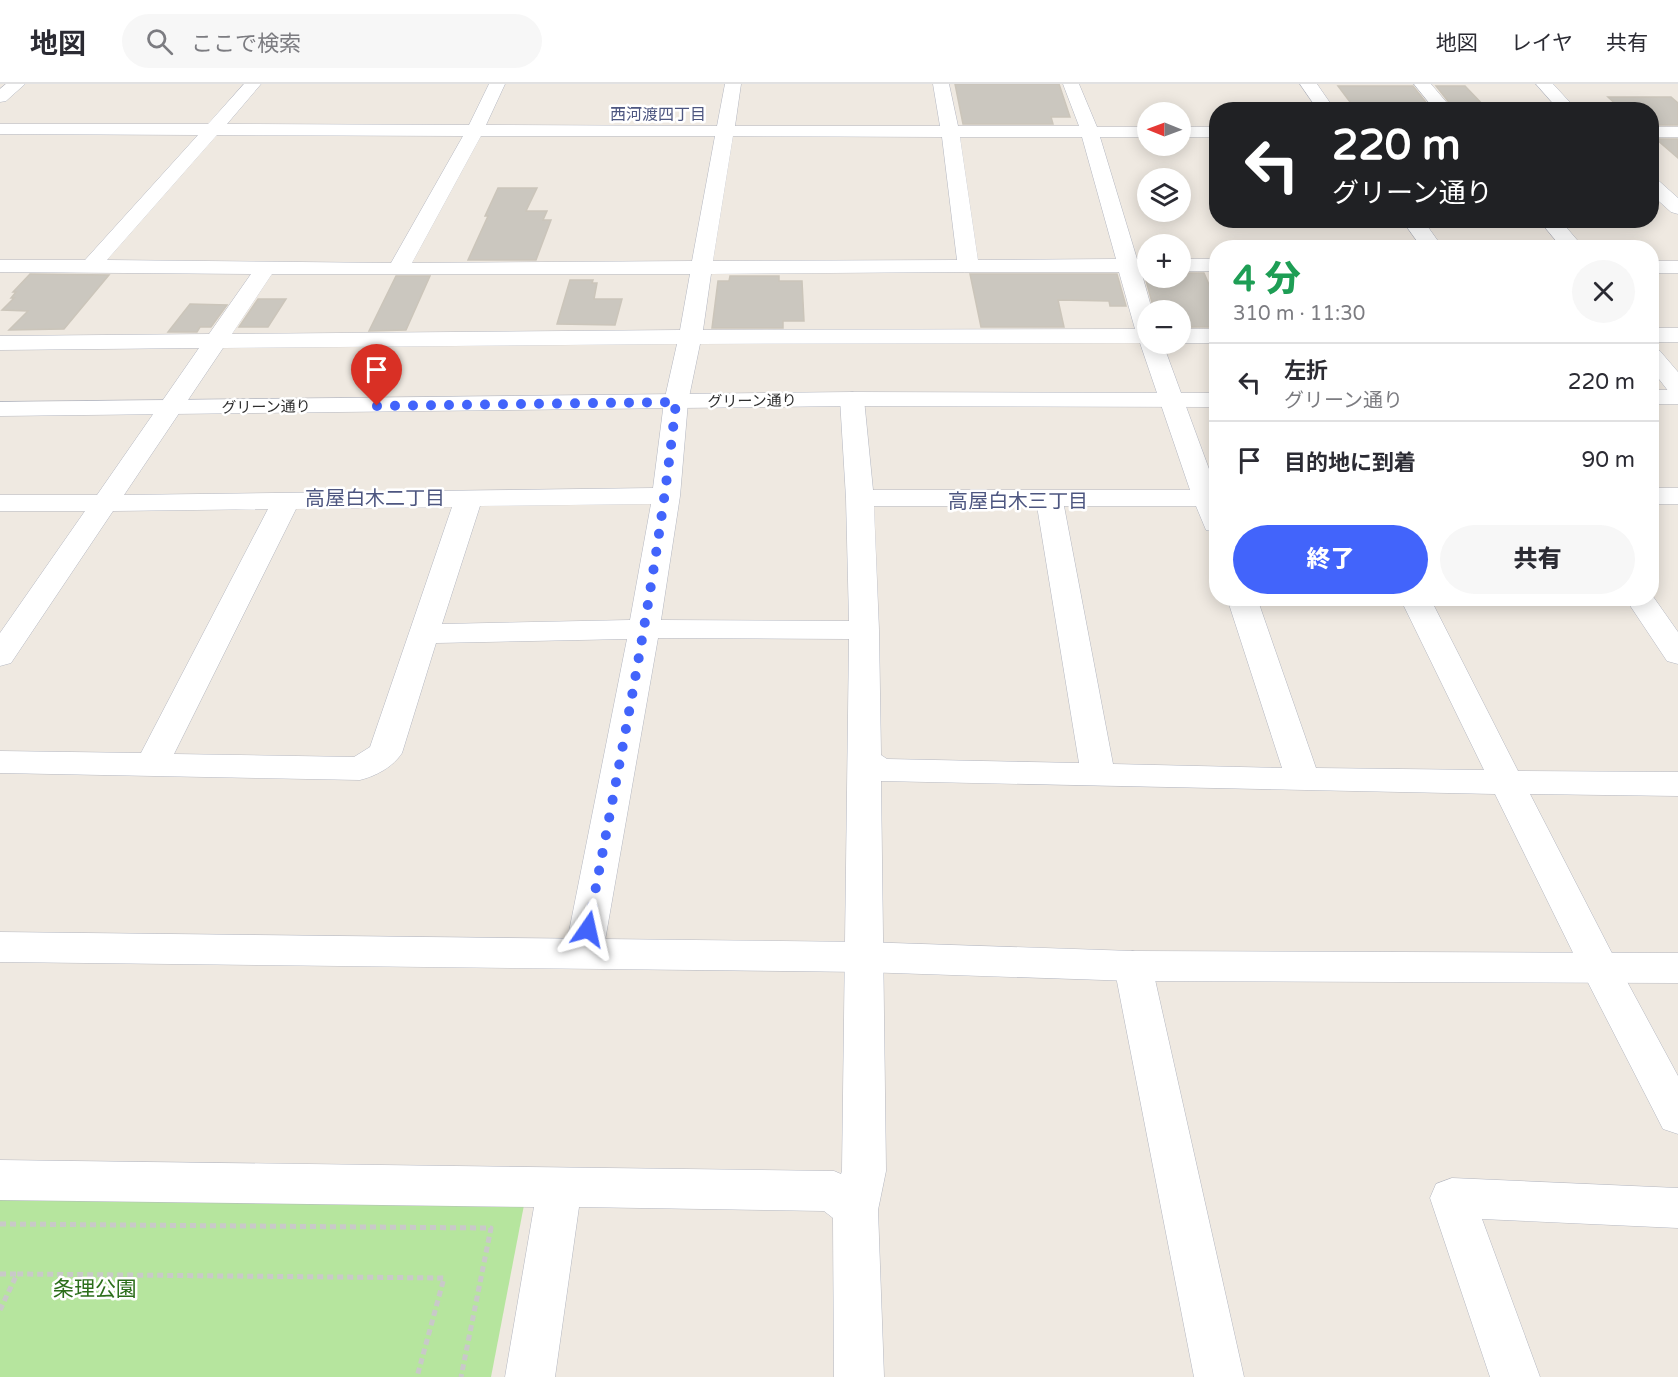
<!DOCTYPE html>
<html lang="ja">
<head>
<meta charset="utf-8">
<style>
  body { margin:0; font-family:"Varela Round","Noto Sans JP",sans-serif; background:#f7f7f7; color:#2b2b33; height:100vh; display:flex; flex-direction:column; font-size:22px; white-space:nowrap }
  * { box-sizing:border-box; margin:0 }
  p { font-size:20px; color:#7c7c81 }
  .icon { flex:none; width:33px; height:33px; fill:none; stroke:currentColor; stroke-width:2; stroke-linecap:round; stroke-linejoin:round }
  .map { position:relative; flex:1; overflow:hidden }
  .details { position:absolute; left:1209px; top:156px; width:450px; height:366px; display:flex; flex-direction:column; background:#fff; border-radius:24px; box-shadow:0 3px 15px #0003 }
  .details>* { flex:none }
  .banner { position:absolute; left:1209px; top:18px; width:450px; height:126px; border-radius:24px; box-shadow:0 3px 15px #0003; background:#202124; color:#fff; overflow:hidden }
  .needle { width:39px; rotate:271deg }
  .buttons { position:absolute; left:1137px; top:18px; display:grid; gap:12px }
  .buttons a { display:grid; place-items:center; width:54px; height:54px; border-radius:50%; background:#fff; box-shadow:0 3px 15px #0003; font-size:30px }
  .pin { position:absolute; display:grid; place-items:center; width:51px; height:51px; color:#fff; margin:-62px -26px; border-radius:50% 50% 50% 0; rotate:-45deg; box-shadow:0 0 6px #0007 }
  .pin .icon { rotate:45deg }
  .me { position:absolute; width:66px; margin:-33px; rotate:11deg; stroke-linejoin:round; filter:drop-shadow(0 0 4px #0008) }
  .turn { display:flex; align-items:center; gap:21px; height:126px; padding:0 24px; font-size:27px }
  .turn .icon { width:78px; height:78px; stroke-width:2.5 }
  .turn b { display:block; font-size:42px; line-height:51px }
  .round { display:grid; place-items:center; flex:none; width:63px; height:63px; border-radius:32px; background:#f7f7f7 }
  .summary { display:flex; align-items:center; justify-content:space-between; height:102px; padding:0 24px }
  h1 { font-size:36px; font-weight:800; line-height:45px; color:#1e9e55 }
  .cta { display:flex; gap:12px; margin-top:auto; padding:12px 24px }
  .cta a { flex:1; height:69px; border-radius:36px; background:#4264fb; color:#fff; font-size:24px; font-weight:800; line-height:69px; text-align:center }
  .cta a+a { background:#f7f7f7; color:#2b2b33 }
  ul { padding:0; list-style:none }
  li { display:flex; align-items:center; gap:18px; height:78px; padding:0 24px; border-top:2px solid #e1e1e2 }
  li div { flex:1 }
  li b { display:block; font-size:22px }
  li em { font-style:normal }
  header { display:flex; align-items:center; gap:36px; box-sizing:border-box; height:84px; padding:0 30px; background:#fff; border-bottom:2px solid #e1e1e2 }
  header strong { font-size:28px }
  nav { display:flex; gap:33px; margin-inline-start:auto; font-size:21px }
  .search { width:420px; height:54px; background:#f7f7f7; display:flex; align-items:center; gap:15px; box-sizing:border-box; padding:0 21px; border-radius:33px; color:#7c7c81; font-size:22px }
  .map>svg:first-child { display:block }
</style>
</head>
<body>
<header>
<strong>地図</strong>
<div class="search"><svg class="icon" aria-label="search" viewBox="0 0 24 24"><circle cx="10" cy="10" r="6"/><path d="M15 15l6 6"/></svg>ここで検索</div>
<nav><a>地図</a><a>レイヤ</a><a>共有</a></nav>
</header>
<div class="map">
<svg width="1678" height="1293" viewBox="0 0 1678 1293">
  <rect width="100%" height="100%" fill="#efe9e1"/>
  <path fill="#b6e59e" d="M0 1115 524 1121 491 1293H0Z"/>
  <path fill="#cbc7bf" stroke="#cbc5ba" stroke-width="1.5" d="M955 0H1059L1070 33H1051L1053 40H963Z
    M1338 2H1413L1432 26H1356Z
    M1436 2H1465L1488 26H1455Z
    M1608 13H1671L1678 19V41H1652V26H1622Z
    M1656 55H1678V74Z
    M498 104H537L526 127H547L543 136H551L536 176H468L488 132H485Z
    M1144 189H1148V194H1180V189H1204L1216 217V243H1180V226H1154Z
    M30 190 109 191 64 245 9 246 28 227 2 226 14 214H11L16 208H13Z
    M970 190H1117L1126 222H1110L1109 217 1058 216 1064 243H981Z
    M396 192H430L406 246 369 247Z
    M730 192H779V197H802L804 237H783V244H712L718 197H729Z
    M570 196H593L592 199H597L594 215H622L615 241 557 240Z
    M258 215H286L268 243H239Z
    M190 220 227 221 211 243H200L197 248H168Z"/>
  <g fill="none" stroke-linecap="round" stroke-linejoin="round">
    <g stroke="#b4b7c1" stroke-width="1">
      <path id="minor" d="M6 0H25L6 17 0 18V5Z
        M244 0H261L227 40 469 41 489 0H505L486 41 717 42 725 0H741L735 42H940L933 0H949L958 42H1079L1063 0H1079L1097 43H1148V53H1100L1137 175H1148V187H1141L1152 226H1148V260H1163L1216 404V448L1206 446 1196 422H1064L1113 680 1282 684 1227 514H1257L1316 684 1484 686 1400 514H1430L1518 687 1678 688V712L1530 710 1617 879 1678 992V1050L1663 1045 1580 883 1495 710 881 697 886 1087 878 1126 884 1293H834L833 1134 824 1127 579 1123 555 1293H505L534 1123 0 1116V1076L834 1087 841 1090 842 1087 849 555 658 554 603 868 598 878 584 883 570 878 565 868 627 555 436 559 402 669C393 683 376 692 360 696L0 689V667L141 669 268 425 113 427 11 579 0 582V549L85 427H0V411H97L199 264 0 266V252L209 250 251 190 0 188V176H85L198 51 0 50V40H208ZM217 51 463 52 391 179 107 176ZM481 52H715L692 177 412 179ZM733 52 942 53 957 176 713 177ZM960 53H1082L1116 175 978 176ZM965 188H1119L1135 245 703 246 711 190ZM272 190H690L680 246 232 250ZM1140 259 1190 406H873L864 315 861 310 852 308 843 310 840 315 846 414 849 537 661 536 680 412 688 318 700 260ZM677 260 664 318 653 404 124 411 223 264ZM651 420 630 536 442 540 480 422ZM874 422H1037L1079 679 887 675 881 671 879 546ZM452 423 370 663 354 673 174 670 296 425Z
        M1300 0H1317L1335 26H1318Z
        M1414 0H1431L1453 26H1435Z
        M1536 0H1553L1577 26H1559Z
        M1180 43H1216V53H1180Z
        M1652 43H1678V53H1652Z
        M1652 95 1659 97 1678 114V130L1671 128 1652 111Z
        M1402 136H1423L1443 164H1422Z
        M1539 136H1560L1584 164H1562Z
        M1180 175H1216V187H1180Z
        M1652 177H1678V189H1652Z
        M1652 244H1678V258H1652Z
        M1180 245H1216V259H1180Z
        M1652 265 1660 267 1678 288V310L1669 308 1652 286Z
        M1652 404H1678V420H1652Z
        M1652 511 1678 548V580L1667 577 1625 514H1652Z
        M1133 867 1147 871 1152 882 1244 1293H1194L1114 882 1119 871Z
        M1452 1094 1678 1104V1144L1482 1135 1540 1293H1490L1430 1114 1436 1100Z"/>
    </g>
    <g stroke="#b4b7c1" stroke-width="1">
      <path id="tertiary" d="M1652 306H1678V320H1652Z
        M852 308 1216 309V323L852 322 0 332V318Z
        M0 848 863 858 1133 867 1678 869V899L1133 897 863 888 0 878Z"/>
    </g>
    <path stroke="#c9c9c9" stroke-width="5" stroke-dasharray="6 4" stroke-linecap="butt" d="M0 1140 491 1144 461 1293
      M0 1190H17
      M0 1226 17 1190 444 1194 417 1293"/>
    <use href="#minor" fill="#fff" fill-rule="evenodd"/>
    <use href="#tertiary" fill="#fff" fill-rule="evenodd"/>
  </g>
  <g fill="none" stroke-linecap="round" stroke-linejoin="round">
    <path stroke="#4264fb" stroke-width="10" stroke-dasharray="0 18" d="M377 322 676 318C657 495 621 670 588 845"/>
  </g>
  <g text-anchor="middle" stroke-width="5" stroke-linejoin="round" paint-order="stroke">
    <g font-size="15" fill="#2e2e2e" stroke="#fff">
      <text transform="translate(752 317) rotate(-1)" y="5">グリーン通り</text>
      <text transform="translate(266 323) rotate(-1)" y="5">グリーン通り</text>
    </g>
    <g font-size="16" fill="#4d5680" stroke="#fff">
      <text x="658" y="36">西河渡四丁目</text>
    </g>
    <g font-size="20" fill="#4d5680" stroke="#fff">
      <text x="375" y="421">高屋白木二丁目</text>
      <text x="1018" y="424">高屋白木三丁目</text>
    </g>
    <g font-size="21" fill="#2c6e1b" stroke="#fff">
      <text x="95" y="1212">条理公園</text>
    </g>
  </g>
</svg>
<div class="buttons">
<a><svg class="needle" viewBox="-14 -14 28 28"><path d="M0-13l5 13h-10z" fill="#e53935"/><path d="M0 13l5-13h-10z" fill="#7c7c81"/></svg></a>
<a><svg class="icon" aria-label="layers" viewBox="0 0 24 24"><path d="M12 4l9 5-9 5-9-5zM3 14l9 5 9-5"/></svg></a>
<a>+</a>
<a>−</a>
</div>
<div class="pin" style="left:377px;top:322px;background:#d93025"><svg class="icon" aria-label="arrive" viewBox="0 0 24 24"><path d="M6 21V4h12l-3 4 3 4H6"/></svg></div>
<svg class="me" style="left:588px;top:845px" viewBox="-20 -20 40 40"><path d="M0-17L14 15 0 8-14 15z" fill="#4264fb" stroke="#fff" stroke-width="4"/></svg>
<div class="banner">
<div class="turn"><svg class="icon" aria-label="left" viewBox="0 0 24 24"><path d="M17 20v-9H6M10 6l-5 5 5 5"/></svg><div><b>220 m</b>グリーン通り</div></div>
</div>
<section class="details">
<div class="summary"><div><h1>4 分</h1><p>310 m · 11:30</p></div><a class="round"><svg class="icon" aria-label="close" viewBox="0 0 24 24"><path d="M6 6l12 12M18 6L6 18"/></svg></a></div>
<ul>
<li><svg class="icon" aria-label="left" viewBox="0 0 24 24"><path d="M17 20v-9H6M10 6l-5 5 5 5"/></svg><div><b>左折</b><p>グリーン通り</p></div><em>220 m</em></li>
<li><svg class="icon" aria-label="arrive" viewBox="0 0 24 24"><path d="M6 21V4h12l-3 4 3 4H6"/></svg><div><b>目的地に到着</b></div><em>90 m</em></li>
</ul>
<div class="cta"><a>終了</a><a>共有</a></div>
</section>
</div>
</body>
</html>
